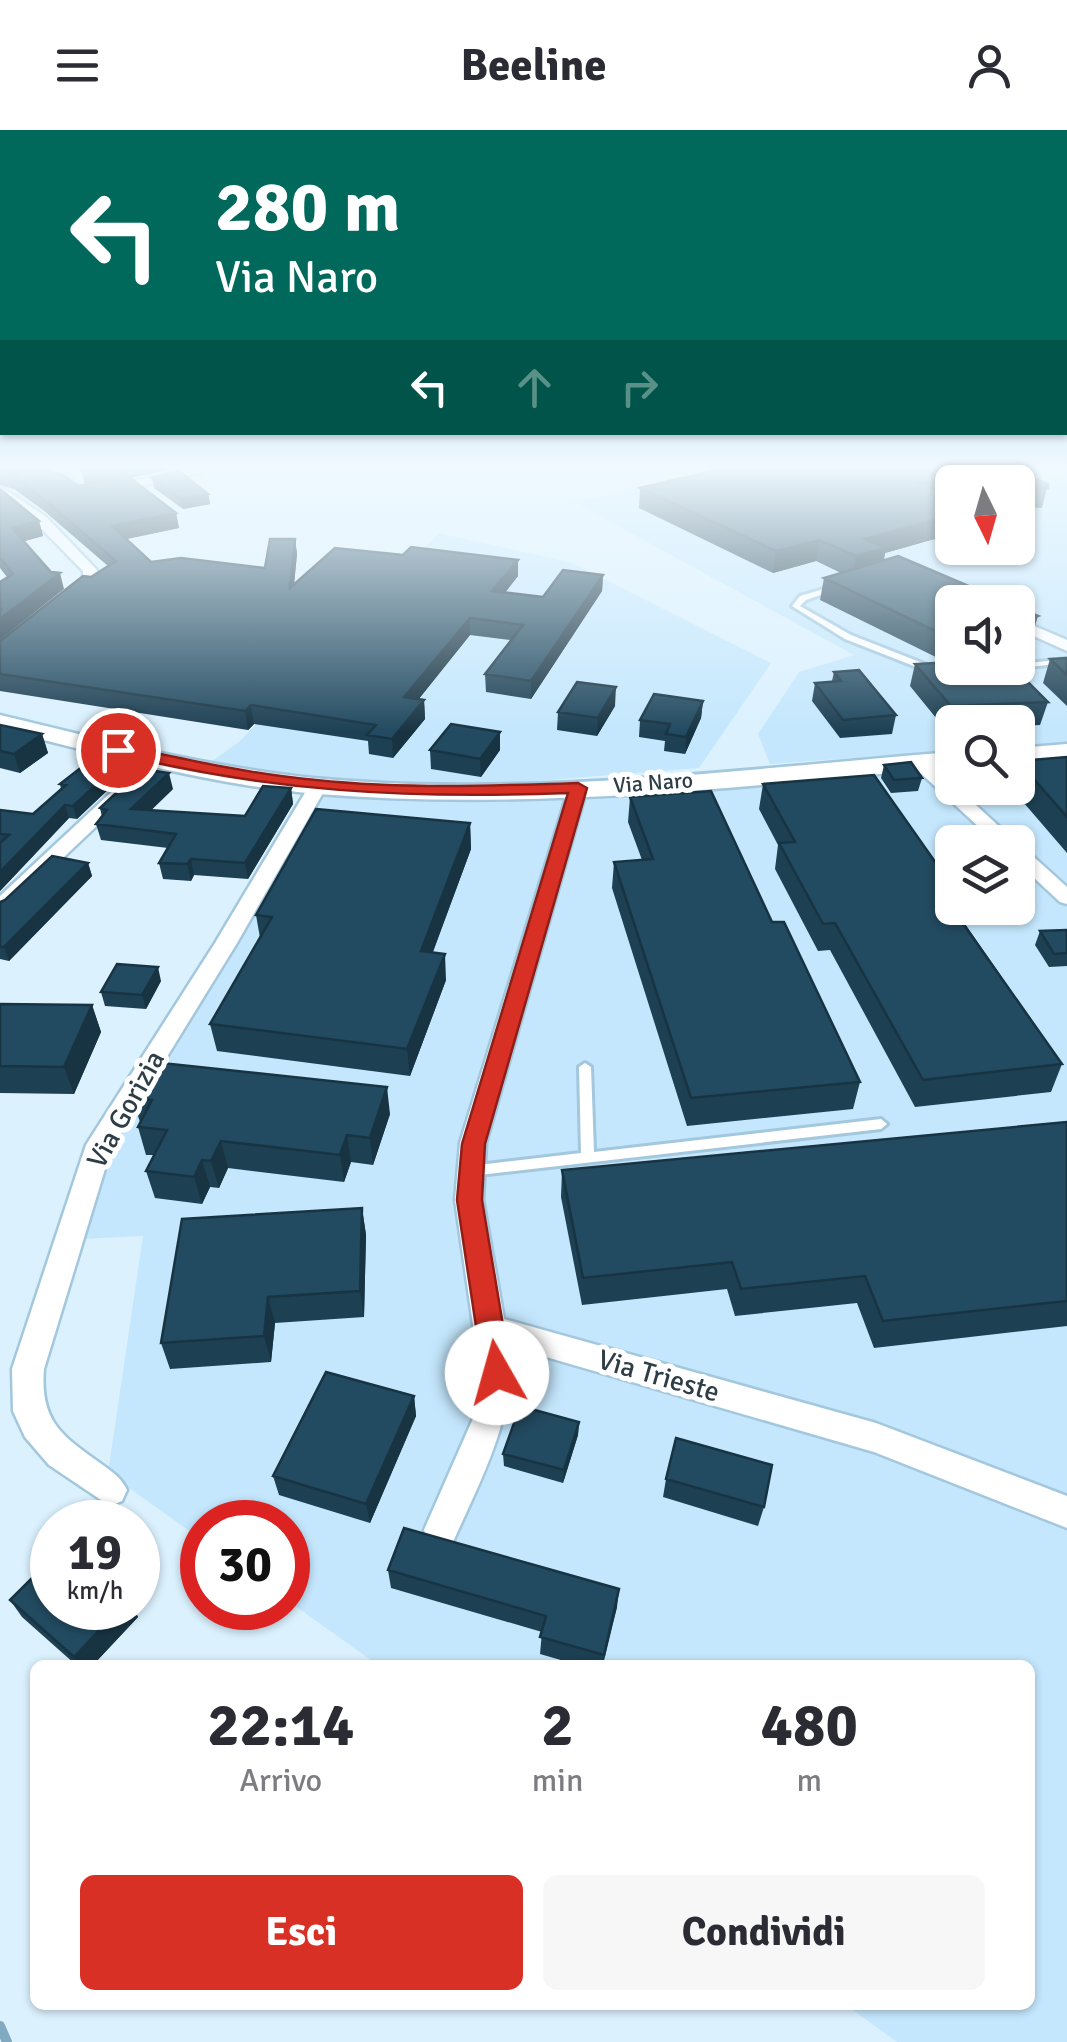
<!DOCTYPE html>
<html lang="it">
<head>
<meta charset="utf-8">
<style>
  body { margin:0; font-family:Signika,sans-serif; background:#f7f7f7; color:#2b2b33; height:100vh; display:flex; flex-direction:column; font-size:38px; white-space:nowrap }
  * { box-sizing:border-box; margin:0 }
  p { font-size:32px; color:#7c7c81 }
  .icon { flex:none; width:55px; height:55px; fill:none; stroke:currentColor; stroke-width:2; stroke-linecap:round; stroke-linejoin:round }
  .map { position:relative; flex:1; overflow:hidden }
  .panel { position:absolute; left:30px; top:1530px; width:1005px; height:350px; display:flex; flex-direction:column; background:#fff; border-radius:15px; box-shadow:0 2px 8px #0004 }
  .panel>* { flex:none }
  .hud { position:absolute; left:0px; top:0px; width:1068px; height:305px; box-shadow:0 2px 8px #0004; background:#00695c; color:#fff; overflow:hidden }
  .needle { width:65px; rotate:175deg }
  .buttons { position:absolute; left:935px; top:335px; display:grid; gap:20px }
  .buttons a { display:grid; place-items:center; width:100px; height:100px; border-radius:15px; background:#fff; box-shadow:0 2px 8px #0004; font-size:50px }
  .speed { position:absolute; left:30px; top:1370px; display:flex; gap:20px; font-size:50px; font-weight:700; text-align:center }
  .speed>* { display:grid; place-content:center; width:130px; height:130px; border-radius:50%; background:#fff; box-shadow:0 2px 8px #0004; line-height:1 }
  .speed small { font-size:25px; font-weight:400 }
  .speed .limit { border:15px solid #d22; background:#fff; color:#111 }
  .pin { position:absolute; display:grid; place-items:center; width:85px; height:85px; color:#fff; margin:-42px; border:5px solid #fff; border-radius:50%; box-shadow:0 2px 10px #0007 }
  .me { position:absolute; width:110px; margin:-55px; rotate:353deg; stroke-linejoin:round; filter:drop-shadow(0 0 8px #0008) }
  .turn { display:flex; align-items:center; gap:35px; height:210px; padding:0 50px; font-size:45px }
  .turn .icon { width:130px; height:130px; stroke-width:2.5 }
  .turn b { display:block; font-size:70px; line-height:85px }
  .lanes { display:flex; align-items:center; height:95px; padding:0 50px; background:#0003; justify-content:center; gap:50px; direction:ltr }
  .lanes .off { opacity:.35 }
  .eta { display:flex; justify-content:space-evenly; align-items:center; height:170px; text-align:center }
  .eta b { font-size:60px; font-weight:800; line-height:70px }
  .cta { display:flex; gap:20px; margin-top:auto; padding:20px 50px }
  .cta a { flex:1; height:115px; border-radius:15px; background:#d93025; color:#fff; font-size:40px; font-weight:800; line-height:115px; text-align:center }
  .cta a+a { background:#f7f7f7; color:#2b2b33 }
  header { display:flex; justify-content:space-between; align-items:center; height:130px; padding:0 50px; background:#fff; font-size:45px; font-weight:800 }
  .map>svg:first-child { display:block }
</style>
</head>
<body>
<header><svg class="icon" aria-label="menu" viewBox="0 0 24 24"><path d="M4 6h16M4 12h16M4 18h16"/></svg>Beeline<svg class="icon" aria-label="person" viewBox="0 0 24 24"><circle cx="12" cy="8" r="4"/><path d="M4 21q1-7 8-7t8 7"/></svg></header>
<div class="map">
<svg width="1067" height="1912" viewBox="0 0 1067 1912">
  <rect width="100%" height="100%" fill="#dbf1fe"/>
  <path fill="#c4e7fd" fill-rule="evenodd" d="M748 335H975L1006 346 1067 345V612L1018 616V592H952V621L770 634 758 604 799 542 854 525 574 372ZM952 352H1018V418H952ZM952 472H1018V538H952Z
    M439 403 572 433 771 533 699 638 523 652H434L328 649 211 632 239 612Z
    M1067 627V1912H897L846 1875H1030V1535H378L288 1471V1392H202V1410L108 1343 143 1106 82 1109 119 997 315 665 454 671 516 669 952 635V658H1018V630ZM952 712H1018V778H952Z"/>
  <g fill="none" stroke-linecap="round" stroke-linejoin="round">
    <path stroke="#7faac2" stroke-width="10" d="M0 1896 7 1912"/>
    <g stroke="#a3c7dd" stroke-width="6">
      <path id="lane" d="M831 457 838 459 806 470 800 476 851 505 930 536V540H924L845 509 792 476 800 466Z
        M1067 529V533L1018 538H1015H1018V534Z
        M585 933 591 937 594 1022 881 989 887 994 881 999 470 1046 465 1045 463 1041 465 1037 470 1036 581 1023 579 937Z"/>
    </g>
    <g stroke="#a3c7dd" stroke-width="5">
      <path id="street" d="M38 335H51L86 360 194 339 200 343 84 368Z
        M0 356 46 387 97 440V453L76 472 64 469 83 452V441L36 393 0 366Z
        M1018 489 1067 510V521L1018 499Z
        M157 624 166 629 163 633 7 781 0 783V766L151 625Z
        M919 627 925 628 1016 712H995L913 636 910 632Z
        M318 650 327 656 237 813 112 1016 44 1239C40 1290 60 1305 100 1333 111 1341 121 1347 127 1360L122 1371 110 1376 49 1335 25 1307 13 1281 12 1239 86 1015 215 813 309 656Z
        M578 652 587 658 486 1013 483 1070 504 1189 876 1293 1067 1366V1398L874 1322 508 1216C517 1286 481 1348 453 1412L441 1417 429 1412 424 1400 475 1284 481 1250 455 1070 460 1013 569 658Z
        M1018 717 1025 719 1067 757V774L1060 772 1018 733Z"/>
    </g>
    <g stroke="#a3c7dd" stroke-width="5">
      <path id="secondary" d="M0 585C104 610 207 637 313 648 525 668 741 639 952 622V637C743 657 529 681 318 664 210 655 105 625 0 599Z
        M1067 614V628L1018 632V618Z"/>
    </g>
    <use href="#lane" fill="#fff" fill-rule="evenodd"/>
    <use href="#street" fill="#fff" fill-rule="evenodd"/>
    <use href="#secondary" fill="#fff" fill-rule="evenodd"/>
  </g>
  <path fill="#1d4053" d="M0 335 55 344 78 356 85 355 81 340 94 337 91 335H166L167 340 130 348 176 383 179 398 127 409 151 432 265 438 295 409 297 424 294 454 518 446 505 463 543 467 603 445 602 461 531 569 486 562 485 544 511 510 470 505 418 570H424L425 589 393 628 369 624 368 611 254 594 248 600 0 561V511L108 436 43 380 14 359 0 355Z
    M727 335H978L1048 354 1042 378 1018 377V352H952V404L885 423 884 430 952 472V538L1048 572 1040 595 1018 596V592H952V599H945L910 556 915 534 946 532 820 470 824 448 841 443 816 431 773 443 639 378 640 358 727 338Z
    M152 348 208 364 210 374 183 379 154 358Z
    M0 359 39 391 43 406 25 411 64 459 7 447 0 438Z
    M1067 528V576L1043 553 1050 529Z
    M834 542 896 585 892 604 840 608 812 571 815 553 832 551Z
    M703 571 701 588 685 624 664 621 665 611 639 607 640 590Z
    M615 576 597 606 557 600 558 582Z
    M0 595 42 604 48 623 20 643 0 638Z
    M430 620H500L481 647 431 639Z
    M129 625 132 637 77 689 69 688 0 761V680L33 684 61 659 60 654Z
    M1067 627V723L1011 658H1018V631Z
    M884 635 922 648 918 661 891 663 881 648Z
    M763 654 952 778H964L961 788 1062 934 1051 962 915 977 830 820 818 821 775 739 778 715 759 679Z
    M291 658 293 674 248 749 194 745 191 751 163 749 159 733 168 718 101 710 96 694 102 687 100 678 173 659 150 681 245 686Z
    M630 667 772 792 860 952 853 979 687 996 612 758 614 732 642 730 628 692Z
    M470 693 471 719 433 822 446 850 410 946 217 921 210 894 260 808 256 785Z
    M88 733 92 746 9 831 0 829V772Z
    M1067 800V836L1049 837 1035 815 1040 801Z
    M161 851 146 879 105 876 101 862Z
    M0 874 92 875 101 902 74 964 0 963Z
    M132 968 390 984 373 1035 351 1032 344 1052 228 1038 219 1058 210 1057 202 1074 155 1068 146 1041 154 1025H146L138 997 140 992Z
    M1067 992V1196L874 1218 857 1173 735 1186 727 1159 582 1175 561 1067 562 1040Z
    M362 1078 366 1105 364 1187 275 1193 271 1232 170 1239 161 1213Z
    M414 1266 416 1286 370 1393 279 1365 273 1346Z
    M579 1292 578 1305 563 1353 504 1336 503 1324Z
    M666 1349 764 1377 758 1396 663 1367Z
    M388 1440 617 1477 603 1535H578L540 1524 542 1502 391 1458Z
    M10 1470 52 1478H133L138 1487 93 1535H76L22 1487Z"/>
  <path fill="#183443" d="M119 335H166L167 340 87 356 83 341Z
    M208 364 210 374 183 379 181 369Z
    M176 383 179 398 116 411 112 396Z
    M952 385V404L885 423 882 439 852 447 856 426 865 409Z
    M39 391 43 406 17 413 12 398Z
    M295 409 297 424 292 475 290 458Z
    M819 410 816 431 773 443 776 421Z
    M518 430V446L492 478V461Z
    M60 443 64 459 0 510V489Z
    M603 445 602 461 531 569V551Z
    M1038 486 1031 509 1018 514V493Z
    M470 488V505L405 586 404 567Z
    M616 557 615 576 597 606 598 588Z
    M424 570 425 589 393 628 392 609Z
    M703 571 701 588 685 624 686 607Z
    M251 575 254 594 248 600 245 581Z
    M500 602V620L481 647 480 629Z
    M42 604 48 623 20 643 14 624Z
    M129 625 132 637 77 689 73 676Z
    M169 643 173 659 136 695 131 679Z
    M291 658 293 674 248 749 245 733Z
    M65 675 69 688 0 761V742Z
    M470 693 471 719 423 848 421 821Z
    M191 729 194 745 191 751 187 734Z
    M88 733 92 746 9 831 4 817Z
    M445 824 446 850 410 946 407 919Z
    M158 837 161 851 146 879 142 865Z
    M92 875 101 902 74 964 64 937Z
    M387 957 390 984 373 1035 370 1008Z
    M347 1005 351 1032 344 1052 340 1025Z
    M221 1011 228 1038 219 1058 211 1031Z
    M202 1030 210 1057 202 1074 194 1047Z
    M362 1078 366 1105 364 1187 360 1161Z
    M268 1167 275 1193 271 1232 264 1206Z
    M414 1266 416 1286 370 1393 366 1374Z
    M579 1292 578 1305 563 1353 564 1340Z
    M619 1459 617 1477 602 1535 604 1525Z
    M120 1478H133L138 1487 93 1535H79L74 1527Z"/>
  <path fill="#224a60" stroke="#183443" stroke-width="2.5" d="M0 335H43L55 344 60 343 78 356 129 347 176 383 112 396 151 432 181 428 265 438 270 409H295L290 458 335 418 403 425 411 417 518 430 492 461 543 467 563 440 603 445 531 551 485 544 523 495 470 488 404 567 424 570 392 609 367 605 376 595 251 575 245 581 0 544V511L83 446 91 447 116 431 39 365 10 344 0 341Z
    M107 335H119L83 341 81 340Z
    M736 335H978L988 338 1003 335 1048 354V358L1018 357V352H952V354L916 352 952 366V385L865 409 886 418 856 426 819 410 776 421 640 358 738 335Z
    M179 341 208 364 181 369 152 348Z
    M0 359 39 391 12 398 51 442 60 443 0 489V480L2 479H0V452L13 444 0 428Z
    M898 426 1006 472H952V509L824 448Z
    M1018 478 1038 486 1018 493Z
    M1067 528V545L1050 529Z
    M952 532V538H1014L1048 572 951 576 915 534Z
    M859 540 896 585 843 590 815 553 841 551 834 542Z
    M577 552 616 557 598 588 558 582Z
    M654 564 703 571 686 607 666 604 670 594 640 590Z
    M451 594 500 602 480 629 430 620Z
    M0 595 42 604 14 624 0 621Z
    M105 619 129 625 73 676 65 675 0 742V713L9 705 0 704V680L33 684 66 655 60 654Z
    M1067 627V687L1018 631Z
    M911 632 922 648 894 650 884 635Z
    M142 639 169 643 131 679 245 686 263 656 291 658 245 733 191 729 187 734 159 733 176 704 96 694 107 680 100 678Z
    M874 645 952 756V778L1062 934 923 950 835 793 823 794 779 713 795 712 763 654Z
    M711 661 772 792H784L860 952 691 968 614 732 653 729 630 667Z
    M316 679 470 693 421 821 445 824 407 919 210 894 272 787 256 785Z
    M52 726 88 733 4 817H0V772L5 770Z
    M1067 800V823L1054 824 1040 801Z
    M117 834 158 837 142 865 101 862Z
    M0 874 92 875 64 937 0 936Z
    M152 932 387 957 370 1008 347 1005 340 1025 221 1011 211 1031 202 1030 194 1047 146 1041 167 1000 138 997 152 970 132 968Z
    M1067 992V1171L883 1191 865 1146 741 1159 732 1132 583 1148 562 1040Z
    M362 1078 360 1161 268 1167 264 1206 161 1213 182 1089Z
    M326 1242 414 1266 366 1374 273 1346Z
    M520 1276 579 1292 564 1340 503 1324Z
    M676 1308 772 1335 764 1377 666 1349Z
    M404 1398 619 1459 604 1525 540 1507 546 1486 388 1440Z
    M52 1428V1478H120L74 1527 10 1470Z"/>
  <linearGradient id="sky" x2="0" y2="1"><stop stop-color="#7eb0d9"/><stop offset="0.56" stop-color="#eff9ff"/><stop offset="1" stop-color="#eff9ff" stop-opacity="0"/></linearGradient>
  <rect width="1067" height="602" fill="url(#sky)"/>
  <path fill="#d93025" stroke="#8d1f18" stroke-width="2.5" d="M118 615C184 629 249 644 316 650 403 659 491 656 578 653L587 658 485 1014 482 1070 511 1243 507 1252 497 1256 487 1252 483 1243 457 1070 462 1014 568 663C406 669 271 662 113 623V616Z"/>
  <g text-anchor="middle" stroke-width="10" stroke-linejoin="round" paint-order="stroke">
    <g font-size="22" fill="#2f3e46" stroke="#fff">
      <text transform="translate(653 652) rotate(-4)" y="8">Via Naro</text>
    </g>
    <g font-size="28" fill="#2f3e46" stroke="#fff">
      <text transform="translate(125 979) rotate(-61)" y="10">Via Gorizia</text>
      <text transform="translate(659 1245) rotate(16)" y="10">Via Trieste</text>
    </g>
  </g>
</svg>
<div class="buttons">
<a><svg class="needle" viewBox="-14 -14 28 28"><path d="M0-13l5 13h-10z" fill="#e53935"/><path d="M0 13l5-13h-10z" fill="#7c7c81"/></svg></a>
<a><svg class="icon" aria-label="sound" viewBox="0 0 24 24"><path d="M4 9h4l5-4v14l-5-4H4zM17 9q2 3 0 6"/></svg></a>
<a><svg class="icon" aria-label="search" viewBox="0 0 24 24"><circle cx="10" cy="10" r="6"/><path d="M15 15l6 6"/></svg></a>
<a><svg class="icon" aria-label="layers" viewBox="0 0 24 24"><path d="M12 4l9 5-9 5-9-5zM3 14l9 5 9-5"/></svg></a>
</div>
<div class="speed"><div>19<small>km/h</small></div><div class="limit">30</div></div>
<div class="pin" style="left:118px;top:620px;background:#d93025"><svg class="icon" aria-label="arrive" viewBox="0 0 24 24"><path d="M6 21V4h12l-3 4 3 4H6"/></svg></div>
<svg class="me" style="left:497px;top:1243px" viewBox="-20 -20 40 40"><circle r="19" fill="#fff"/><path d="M0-13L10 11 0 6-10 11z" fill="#d93025"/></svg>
<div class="hud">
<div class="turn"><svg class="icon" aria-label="left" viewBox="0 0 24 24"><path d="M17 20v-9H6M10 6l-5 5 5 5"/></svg><div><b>280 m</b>Via Naro</div></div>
<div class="lanes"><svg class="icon" aria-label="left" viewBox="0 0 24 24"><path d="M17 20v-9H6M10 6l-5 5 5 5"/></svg><svg class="icon off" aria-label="ahead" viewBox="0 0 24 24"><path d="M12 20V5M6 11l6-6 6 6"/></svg><svg class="icon off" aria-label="right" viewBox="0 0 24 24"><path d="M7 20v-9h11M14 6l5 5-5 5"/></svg></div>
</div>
<section class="panel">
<div class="eta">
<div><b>22:14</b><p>Arrivo</p></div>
<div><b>2</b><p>min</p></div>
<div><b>480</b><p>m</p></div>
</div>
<div class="cta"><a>Esci</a><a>Condividi</a></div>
</section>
</div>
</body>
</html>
